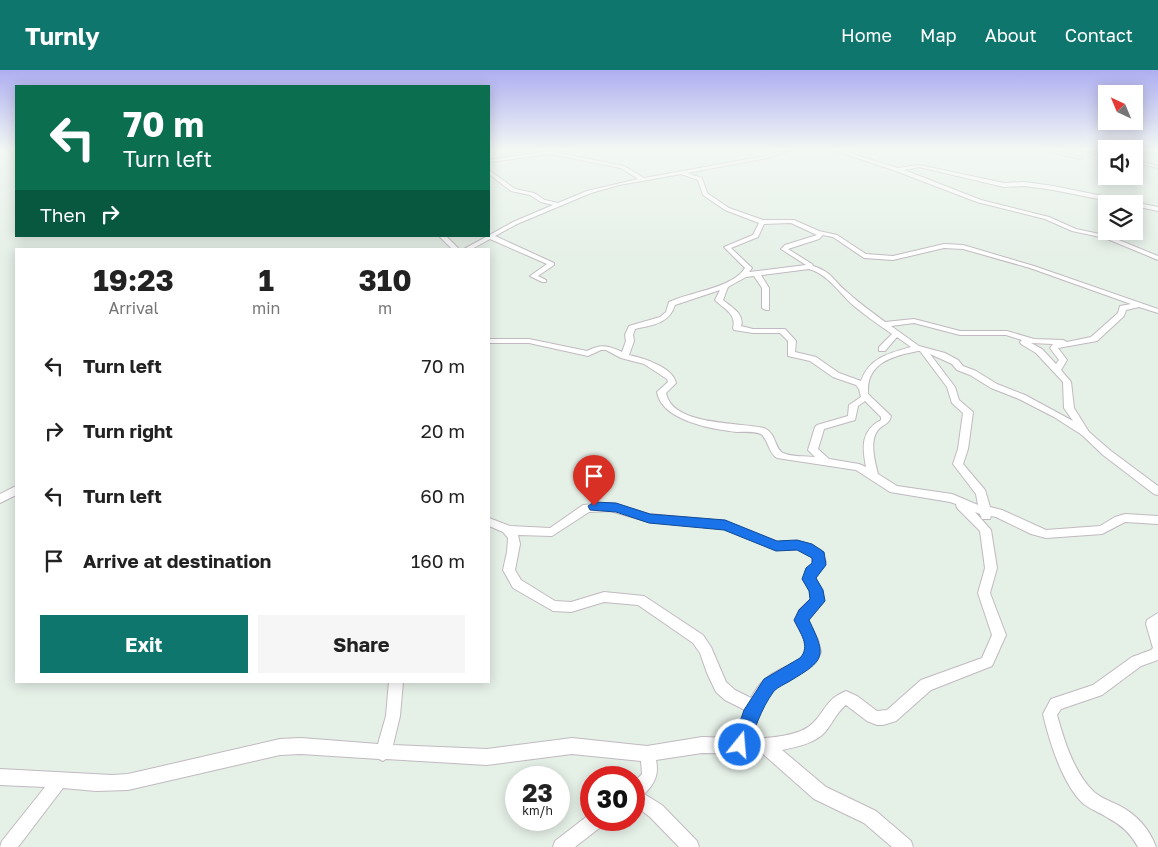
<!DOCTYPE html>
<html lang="en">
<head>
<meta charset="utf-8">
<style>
  body { margin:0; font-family:"Golos Text",sans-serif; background:#f6f6f6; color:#222; height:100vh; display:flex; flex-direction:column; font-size:19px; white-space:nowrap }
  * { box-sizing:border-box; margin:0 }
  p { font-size:16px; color:#767676 }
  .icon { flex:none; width:28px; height:28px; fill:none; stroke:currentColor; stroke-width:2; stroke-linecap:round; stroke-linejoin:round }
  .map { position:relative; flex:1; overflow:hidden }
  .drawer { position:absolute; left:15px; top:178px; width:475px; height:435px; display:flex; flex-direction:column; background:#fff; border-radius:0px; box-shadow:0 2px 12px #0003 }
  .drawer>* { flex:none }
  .hud { position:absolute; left:15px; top:15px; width:475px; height:152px; border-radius:0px; box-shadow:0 2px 12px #0003; background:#0b6e4f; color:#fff; overflow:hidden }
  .needle { width:32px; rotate:316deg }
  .buttons { position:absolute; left:1098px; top:15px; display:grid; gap:10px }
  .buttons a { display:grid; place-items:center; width:45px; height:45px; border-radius:0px; background:#fff; box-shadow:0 2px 12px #0003; font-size:25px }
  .speed { position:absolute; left:505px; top:696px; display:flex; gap:10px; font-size:25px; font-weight:700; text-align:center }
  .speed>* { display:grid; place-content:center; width:65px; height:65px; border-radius:50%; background:#fff; box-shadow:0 2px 12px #0003; line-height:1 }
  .speed small { font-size:12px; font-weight:400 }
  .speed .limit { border:8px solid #d22; background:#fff; color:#111 }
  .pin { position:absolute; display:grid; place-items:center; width:42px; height:42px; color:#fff; margin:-51px -21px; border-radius:50% 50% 50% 0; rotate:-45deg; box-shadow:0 0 5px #0007 }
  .pin .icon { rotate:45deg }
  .me { position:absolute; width:55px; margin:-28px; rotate:17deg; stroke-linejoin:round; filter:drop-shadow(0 0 4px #0008) }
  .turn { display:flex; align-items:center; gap:18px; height:105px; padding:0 25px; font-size:22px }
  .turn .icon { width:65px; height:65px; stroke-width:2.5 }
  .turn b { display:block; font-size:35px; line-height:42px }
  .then { display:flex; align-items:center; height:48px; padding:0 25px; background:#0003; gap:10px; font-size:19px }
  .eta { display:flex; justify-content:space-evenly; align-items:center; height:85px; text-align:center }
  .eta b { font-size:30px; font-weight:700; line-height:35px }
  .action { display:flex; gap:10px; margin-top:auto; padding:10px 25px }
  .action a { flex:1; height:58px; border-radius:0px; background:#0f766e; color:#fff; font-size:20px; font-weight:700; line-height:58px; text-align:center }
  .action a+a { background:#f6f6f6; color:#222 }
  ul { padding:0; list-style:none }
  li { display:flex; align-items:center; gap:15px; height:65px; padding:0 25px }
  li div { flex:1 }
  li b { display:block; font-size:19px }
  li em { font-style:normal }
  header { display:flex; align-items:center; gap:30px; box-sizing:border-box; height:70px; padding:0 25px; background:#0f766e; color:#fff }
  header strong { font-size:24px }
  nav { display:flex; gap:28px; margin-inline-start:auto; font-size:18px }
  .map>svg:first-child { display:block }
</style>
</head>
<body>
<header>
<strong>Turnly</strong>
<nav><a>Home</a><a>Map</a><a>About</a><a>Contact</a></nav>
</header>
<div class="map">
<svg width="1158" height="777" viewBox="0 0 1158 777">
  <rect width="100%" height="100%" fill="#e5f0e7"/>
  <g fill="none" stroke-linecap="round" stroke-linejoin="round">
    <g stroke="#c1b9c0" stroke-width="2">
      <path id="minor" d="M570 80 558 83 624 96 644 108 766 86 784 80H791L767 88 687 103 702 108 707 123 729 138 763 150H794L819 161 837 165 866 184 893 186 944 174 963 175 1034 196 1158 239V243L1139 237 1126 240 1124 246 1097 271 1058 278 1067 290 1061 300 1071 312 1074 338 1089 362 1111 381 1158 416V425L1154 424 1103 385 1082 365 1054 347 1019 329 991 318 970 305 957 300 952 294 930 284 955 317 959 330 973 342 968 379 963 394 985 420 990 437 1002 440 1046 460 1100 456 1115 447 1125 444 1158 446V454L1125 452 1102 464 1046 468 1031 464 996 447 991 446 990 449H982L980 444 975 442 991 460 997 498 990 523 1006 565 992 596 931 620 896 651 883 655H877L867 651 846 635C837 642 833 652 826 661 816 673 797 677 782 680L826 717 876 741 911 771 913 777H892L864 753 814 729 763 684 702 683 656 690C659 704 655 714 644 724L662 735 697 771 699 777H679L650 747 634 735V712L642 704 641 691 572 684 487 695 386 689 383 691 379 689 301 684 280 685 128 720 96 721 63 718 18 777H0L2 771 45 717 0 715V699L112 705 128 704 280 669 301 668 378 674 386 646 389 611H403L400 646 393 675 487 679 572 668 647 676 702 667 735 668 745 640 725 630 716 622 707 603 700 583 693 573 638 535 604 532 571 542 553 541 513 518 503 500 507 482 508 468 503 462 489 456V448L510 456 550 458 583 435 610 433 649 444 725 451 777 472 797 471 812 475 821 480 826 492 815 508 822 520 824 531 808 551 818 570 821 582C810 606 793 603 776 617 761 630 755 650 750 668 767 669 801 666 813 653 827 639 825 630 846 621L857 626 877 641 887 640 921 610 982 588 992 565 978 523 985 498 980 461 957 438 956 434 950 432 890 422 856 400 777 388C768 382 769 371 761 364 753 361 745 362 737 362 712 359 662 351 657 322L668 312 667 309 644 294 621 288 606 280H601L588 286 529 273H489V269H529L587 281C600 274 608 275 622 282L626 271 625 265 629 256 660 247 666 242 669 232C690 222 733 218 745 198L724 177 753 165 759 153 725 140 703 125 698 110 681 104 619 115 591 123 517 154 495 166 554 193V195L538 206 546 210V212H542L530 206 547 194 490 169 472 179H464L513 152 553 135 541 132 530 125 511 121 489 104V100L515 119 534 123 545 130 558 133 587 121 638 109 621 98 550 84 489 92V90L548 81ZM791 153 817 165 785 175 781 179 806 195 749 202 752 198 751 197 731 178 758 167 764 154ZM823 165 833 167 864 188 893 190 944 178 963 179 1030 198 1131 234 1120 236 1118 243 1091 267 1067 272 1063 270 1034 269 1007 261H960L914 249 885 252C872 242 859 233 847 222 832 210 834 203 813 196L812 194 788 179 819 169ZM809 199C829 205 839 223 854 236 866 246 879 255 892 264L879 277V281H885L897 267 911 277C889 283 869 288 861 311L839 303 816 287 795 282 796 271 785 259H753L741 256C745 244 731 237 723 230L728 217 746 207 754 206 762 218V238L766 240H769V218L761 205ZM720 220 715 230C724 239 737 244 733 258L734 260 753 263H780L788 271V286L810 291 833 307 856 315 859 319 861 327 849 335 848 346 817 355 815 357 808 380 815 387C806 386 791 387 783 383 774 378 777 364 764 358 738 352 672 356 666 323L676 313C673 297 643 288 629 285L634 271 633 265 635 259C652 255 669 254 675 235ZM914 253 960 265H1006L1022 270 1020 272 1021 274 1036 283 1063 312 1064 338 1073 351 1025 325 997 314 976 301 963 296 958 290 945 283 919 276 891 256ZM1031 273 1053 274 1050 278 1059 290 1056 294 1042 279ZM918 281H920L947 317 952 333 963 343 958 379 953 394 976 424 978 435 952 424 897 416 878 404C875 392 869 371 878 360 883 354 889 355 891 346L868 324C866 293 892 286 918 281ZM865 331 881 347V350C861 361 862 376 866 397L859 394 829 389 818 379 824 359 855 350 858 336ZM610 441 649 452 724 459 776 480 797 479 812 486 814 492 806 500 803 509 810 521 811 529 799 540 795 551 807 574V583C796 595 781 597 769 606 761 612 755 620 751 628L735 620 726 612 711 577 703 565 644 526 604 522 571 532 555 531 521 510 515 500 520 474 518 465 552 466 589 442Z
        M833 80H840L898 98 919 95 1004 113 1025 112 1053 116 1158 137V141L1134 136V134H1124L1053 120 1025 116 1004 117 919 97 904 100 981 130 1049 147 1076 159 1109 166 1158 186V190L1105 168 1072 161 1045 149 977 132 896 101Z
        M1043 80H1051L1083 88 1081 89Z
        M1081 80 1106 83V85L1083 81Z
        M1134 90 1158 96V98L1134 92Z
        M439 166H446L459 179H452Z
        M16 416V425L0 433V424Z
        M1158 543V590L1141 596 1102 625 1061 639 1057 645C1064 670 1074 703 1094 722 1101 728 1110 731 1118 735 1136 744 1149 758 1156 777H1138C1131 764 1122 755 1108 748 1101 743 1092 740 1085 735 1063 717 1049 670 1043 644L1051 629 1093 615 1132 587 1151 580 1153 578 1146 554 1147 550Z
        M590 744 591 750H604L602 756 575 777H553L555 771Z"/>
    </g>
    <use href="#minor" fill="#fff" fill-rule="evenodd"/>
  </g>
  <linearGradient id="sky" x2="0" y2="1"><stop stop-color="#aeaef1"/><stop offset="0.42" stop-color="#f3f8f4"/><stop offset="1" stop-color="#f3f8f4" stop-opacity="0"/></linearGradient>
  <rect width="1158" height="189" fill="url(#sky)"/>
  <path fill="#1a73e8" stroke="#114b97" d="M594 432 616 433 650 444 725 450 777 471 797 470 812 474 824 482 826 495 816 508 823 520 825 531 809 550C827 587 825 590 790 611 785 614 778 617 774 621 760 640 755 660 746 681L740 684 734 681 732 675 744 640 764 609 800 588C811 576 800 563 794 550L799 540 810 529 809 521 802 509 806 498 812 493V488L797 480 776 481 724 460 649 453 616 442 590 440 588 436Z"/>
</svg>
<div class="buttons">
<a><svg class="needle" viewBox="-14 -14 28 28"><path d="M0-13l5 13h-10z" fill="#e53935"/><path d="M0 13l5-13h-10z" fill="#767676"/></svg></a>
<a><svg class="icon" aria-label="sound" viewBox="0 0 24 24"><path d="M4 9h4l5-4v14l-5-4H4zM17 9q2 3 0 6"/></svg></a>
<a><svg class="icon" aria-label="layers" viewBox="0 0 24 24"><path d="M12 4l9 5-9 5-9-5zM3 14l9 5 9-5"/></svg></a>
</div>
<div class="speed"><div>23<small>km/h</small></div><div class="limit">30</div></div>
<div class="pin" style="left:594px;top:436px;background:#d93025"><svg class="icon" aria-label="arrive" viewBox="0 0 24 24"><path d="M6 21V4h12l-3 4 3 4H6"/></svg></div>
<svg class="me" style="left:740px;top:675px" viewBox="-20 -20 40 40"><circle r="17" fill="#1a73e8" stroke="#fff" stroke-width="3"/><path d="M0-11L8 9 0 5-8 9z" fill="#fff"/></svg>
<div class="hud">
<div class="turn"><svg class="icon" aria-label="left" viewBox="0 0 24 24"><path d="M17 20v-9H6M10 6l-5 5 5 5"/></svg><div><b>70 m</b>Turn left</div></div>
<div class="then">Then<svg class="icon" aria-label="right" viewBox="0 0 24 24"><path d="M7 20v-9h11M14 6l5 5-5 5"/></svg></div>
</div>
<section class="drawer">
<div class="eta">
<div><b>19:23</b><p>Arrival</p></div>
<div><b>1</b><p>min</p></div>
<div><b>310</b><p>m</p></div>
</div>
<ul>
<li><svg class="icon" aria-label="left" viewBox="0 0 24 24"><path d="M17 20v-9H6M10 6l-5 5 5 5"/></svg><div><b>Turn left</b></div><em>70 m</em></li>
<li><svg class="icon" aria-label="right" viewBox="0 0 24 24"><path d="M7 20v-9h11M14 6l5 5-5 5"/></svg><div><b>Turn right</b></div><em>20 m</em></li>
<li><svg class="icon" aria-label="left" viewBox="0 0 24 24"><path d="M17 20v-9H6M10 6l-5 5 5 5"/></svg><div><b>Turn left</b></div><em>60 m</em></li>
<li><svg class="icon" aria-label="arrive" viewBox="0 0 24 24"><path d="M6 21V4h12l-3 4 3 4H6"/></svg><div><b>Arrive at destination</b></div><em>160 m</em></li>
</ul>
<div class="action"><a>Exit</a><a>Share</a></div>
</section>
</div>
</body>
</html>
